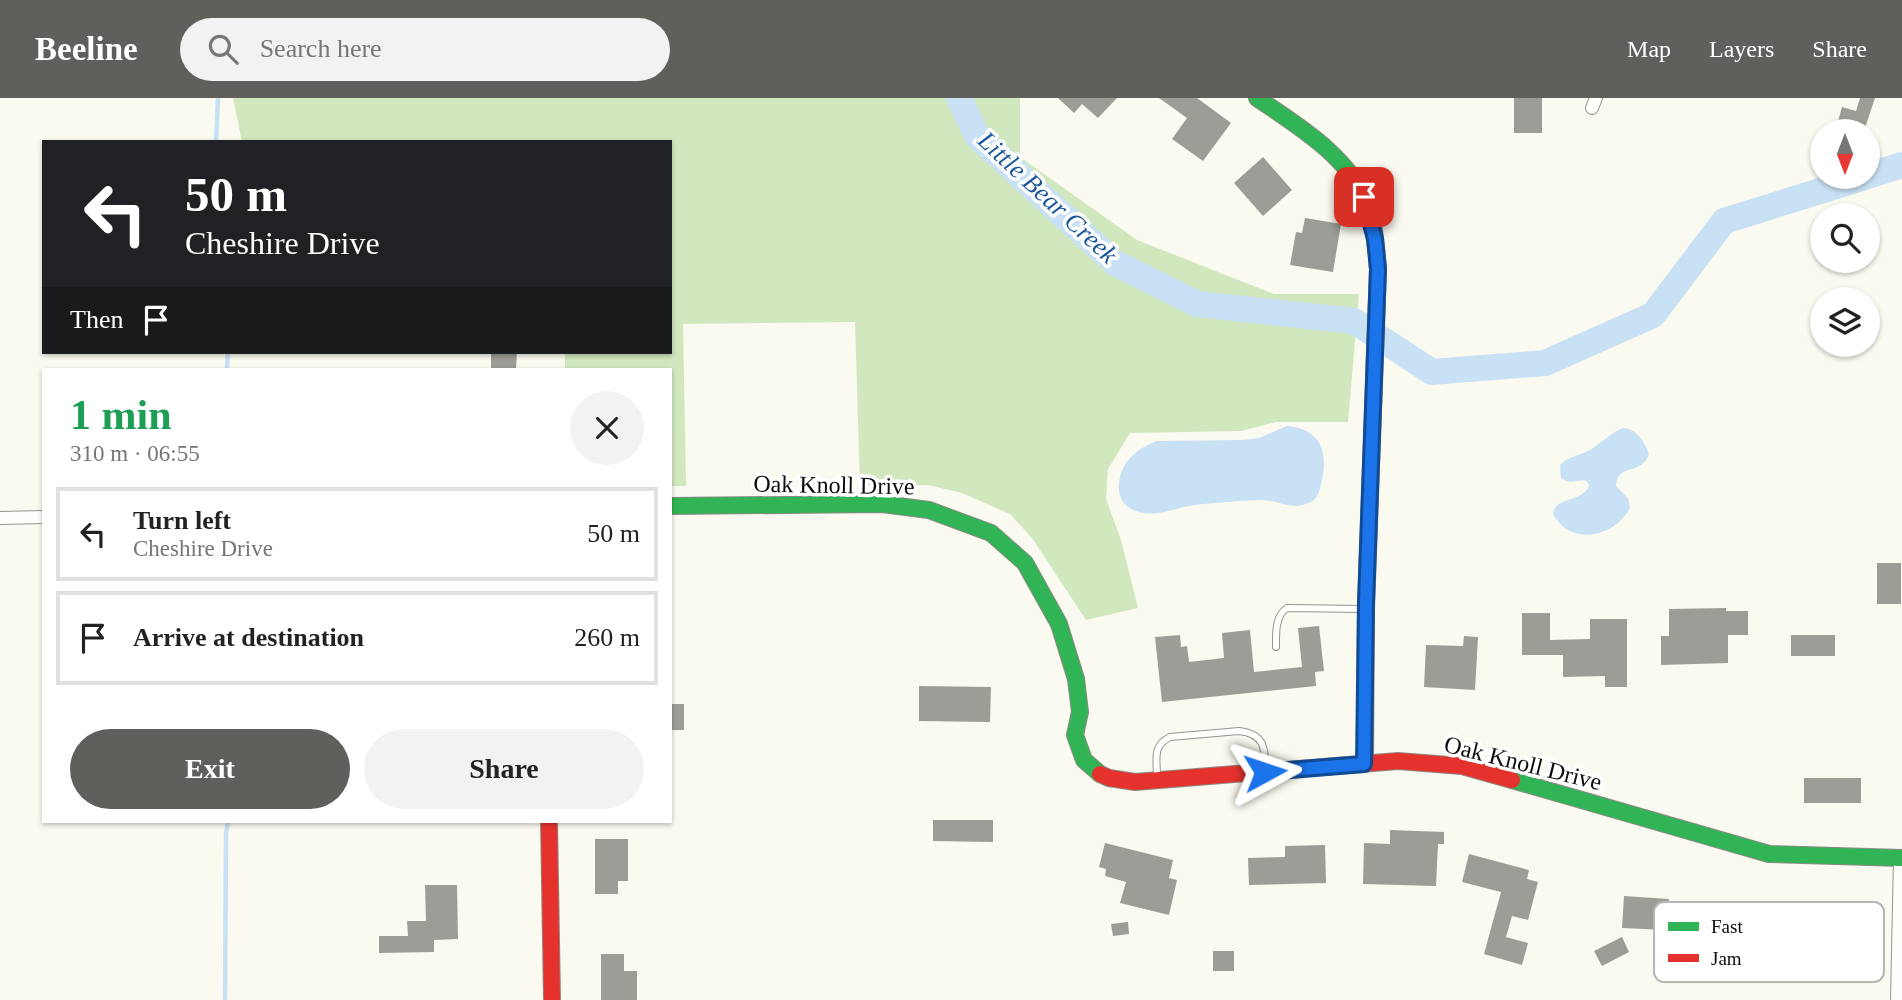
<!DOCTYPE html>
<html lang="en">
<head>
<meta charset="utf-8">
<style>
  body { margin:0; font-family:Georgia,serif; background:#f2f2f2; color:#222; height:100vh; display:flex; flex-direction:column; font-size:26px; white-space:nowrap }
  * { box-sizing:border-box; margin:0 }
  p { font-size:23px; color:#767676 }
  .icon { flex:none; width:38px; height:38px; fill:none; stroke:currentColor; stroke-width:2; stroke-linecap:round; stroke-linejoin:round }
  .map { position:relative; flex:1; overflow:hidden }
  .drawer { position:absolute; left:42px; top:270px; width:630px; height:455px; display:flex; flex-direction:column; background:#fff; border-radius:0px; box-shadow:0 2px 5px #0004 }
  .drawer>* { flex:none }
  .top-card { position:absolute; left:42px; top:42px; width:630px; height:214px; border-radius:0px; box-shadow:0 2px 5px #0004; background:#202124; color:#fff; overflow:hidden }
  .needle { width:46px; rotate:180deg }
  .buttons { position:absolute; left:1810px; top:21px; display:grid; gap:14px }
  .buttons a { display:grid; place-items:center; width:70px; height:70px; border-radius:50%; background:#fff; box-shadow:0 2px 5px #0004; font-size:35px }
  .pin { position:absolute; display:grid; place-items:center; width:60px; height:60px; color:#fff; margin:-30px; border-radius:14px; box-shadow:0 4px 10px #0006 }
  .me { position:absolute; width:77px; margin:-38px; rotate:85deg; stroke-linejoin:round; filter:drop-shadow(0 0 5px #0008) }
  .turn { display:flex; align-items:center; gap:24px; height:147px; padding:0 28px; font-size:32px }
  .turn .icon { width:91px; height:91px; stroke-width:2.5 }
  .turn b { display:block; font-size:49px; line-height:60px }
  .then { display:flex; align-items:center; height:66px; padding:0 28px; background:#0003; gap:14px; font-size:26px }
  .round { display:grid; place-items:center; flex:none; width:74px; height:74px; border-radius:37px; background:#f2f2f2 }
  .head { display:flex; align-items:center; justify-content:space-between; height:119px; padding:0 28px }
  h1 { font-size:42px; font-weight:700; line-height:52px; color:#1e9e55 }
  .cta { display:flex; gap:14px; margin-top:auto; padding:14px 28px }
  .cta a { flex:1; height:80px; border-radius:42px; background:#605f5c; color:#fff; font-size:28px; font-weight:700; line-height:80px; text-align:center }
  .cta a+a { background:#f2f2f2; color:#222 }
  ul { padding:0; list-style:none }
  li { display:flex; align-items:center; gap:21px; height:94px; margin:0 14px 10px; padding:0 14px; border:4px solid #e0e0e0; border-radius:0px }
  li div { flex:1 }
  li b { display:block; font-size:26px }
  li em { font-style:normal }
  header { display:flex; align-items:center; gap:42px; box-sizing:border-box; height:98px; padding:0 35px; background:#605f5c; color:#fff }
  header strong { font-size:33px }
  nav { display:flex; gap:38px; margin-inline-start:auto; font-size:24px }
  .search { width:490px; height:63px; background:#f2f2f2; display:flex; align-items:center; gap:18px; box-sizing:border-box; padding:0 24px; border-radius:38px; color:#767676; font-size:26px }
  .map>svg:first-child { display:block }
</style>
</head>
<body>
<header>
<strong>Beeline</strong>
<div class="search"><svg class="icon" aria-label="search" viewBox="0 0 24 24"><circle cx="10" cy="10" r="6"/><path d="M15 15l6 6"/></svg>Search here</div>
<nav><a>Map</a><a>Layers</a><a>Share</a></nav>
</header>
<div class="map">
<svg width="1902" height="902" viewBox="0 0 1902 902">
  <rect width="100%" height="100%" fill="#fbfaf0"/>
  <path fill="#d1e7be" d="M233 0H1020V59L1137 142 1274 196H1359L1348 324H1276L1241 333 1130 335 1108 371 1106 401 1121 442 1138 510 1086 522 1032 440 1010 416 962 395 928 387 860 388 855 224 683 226 686 388H670V271H565V254H670V44H242Z"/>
  <path fill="#c8e1f4" d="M1287 328C1322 331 1329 356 1321 386 1319 394 1318 400 1311 404 1291 413 1284 404 1264 402 1255 402 1246 403 1237 403 1221 405 1204 405 1189 408 1172 411 1154 420 1136 413 1121 408 1116 394 1120 379 1125 360 1139 350 1157 343L1243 342 1259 340Z
    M1623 330C1637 331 1644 343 1649 356 1642 378 1618 364 1616 388L1628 400 1630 410C1616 437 1576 448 1557 422 1554 418 1552 416 1554 412 1559 399 1582 404 1589 388L1587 383C1577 380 1571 388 1561 380L1560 367C1568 358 1579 358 1590 352 1602 345 1610 335 1623 330Z"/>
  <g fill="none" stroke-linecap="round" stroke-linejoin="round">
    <path stroke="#c8e1f4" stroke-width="4.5" d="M216 44 218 0
      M227 271 228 254
      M225 902 226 735 228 723"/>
    <path stroke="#c8e1f4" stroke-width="26" d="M959 0 977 38 1115 165 1197 206 1354 223 1432 274 1545 265 1653 217 1724 123 1865 79
      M1867 78 1902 67"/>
  </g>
  <path fill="#9e9c96" d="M1058 0H1117L1098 20 1082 6 1074 15Z
    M1159 0H1197L1231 25 1203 63 1172 41 1187 20Z
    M1514 0H1542V35H1514Z
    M1860 0H1875L1864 33 1836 31 1842 9 1856 13Z
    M1263 59 1292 92 1263 118 1234 85Z
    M1305 120 1341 126 1333 174 1290 167 1296 134 1302 135Z
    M491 254H517L516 271H491Z
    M1877 465H1901V506H1877Z
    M1726 510V513H1748V537H1728V565L1661 567V538H1669V511Z
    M1522 515H1550V542L1590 541V521H1627V589H1605V578L1563 579V557H1522Z
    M1319 528 1324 573 1315 574 1316 588 1162 604 1155 539 1180 537 1181 549 1187 548 1189 564 1224 560 1222 535 1250 532 1254 574 1302 569 1298 530Z
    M1791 537H1835V558H1791Z
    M1464 538 1478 539 1475 592 1424 589 1426 547 1463 548Z
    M919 588 991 589 990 624 919 623Z
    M670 606H684V632H670Z
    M1804 680H1861V705H1804Z
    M933 722H993V744L933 743Z
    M1390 732 1444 734V746H1438L1436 788 1363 786 1364 745 1390 746Z
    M595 741H628V783H618V796H595Z
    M1105 745 1173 762 1169 780 1177 782 1169 817 1120 805 1126 784 1105 778 1106 771 1099 769Z
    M1325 747 1326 785 1249 787 1248 760 1285 759V748Z
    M1469 756 1529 772 1527 781 1538 784 1528 822 1512 818 1506 839 1528 845 1522 867 1484 856 1501 794 1462 784Z
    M425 787H457L458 841 434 842V854L379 855V838H408L407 823H426Z
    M1624 798 1669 801 1667 832 1622 830Z
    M1128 824 1129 836 1113 838 1111 826Z
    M1622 839 1629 854 1602 868 1594 853Z
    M1213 853H1234V873H1213Z
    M601 856H624V873H637V902H601Z"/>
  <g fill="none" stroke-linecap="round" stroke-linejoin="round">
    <g stroke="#94938f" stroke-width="8">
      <path id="lane" d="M1276 549C1276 535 1275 518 1287 510L1364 511
        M1157 679C1157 661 1152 648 1170 639L1239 633C1265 636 1265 650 1265 672"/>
    </g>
    <g stroke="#94938f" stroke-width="14">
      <path id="street" d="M1592 10 1596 0
        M0 420 44 419
        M1897 902 1900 760"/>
    </g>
    <g stroke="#8a8a85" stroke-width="18">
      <path id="fast" d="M1257 0C1298 28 1349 58 1368 107 1375 127 1376 150 1378 171L1366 511 1365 666
        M670 408 882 406 929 412 991 435 1025 465 1059 526 1076 581 1080 614 1075 637 1084 662 1100 676
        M1512 682 1769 756 1902 760"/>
    </g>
    <g stroke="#8a8a85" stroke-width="18">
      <path id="jam" d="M1100 676 1109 680 1135 684 1398 663 1462 668 1512 682
        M549 723 552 902"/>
    </g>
    <use href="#lane" stroke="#fefefd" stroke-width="6"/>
    <use href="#street" stroke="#fefefd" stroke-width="12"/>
    <use href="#fast" stroke="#30b455" stroke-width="16"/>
    <use href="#jam" stroke="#e5322d" stroke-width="16"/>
  </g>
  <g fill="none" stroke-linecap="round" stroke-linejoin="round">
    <g stroke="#114b97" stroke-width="18">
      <path id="route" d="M1265 674 1364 666 1366 504 1378 171 1375 141 1364 99"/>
    </g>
    <use href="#route" stroke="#1a73e8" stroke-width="12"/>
  </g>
  <g text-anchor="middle" stroke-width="7" stroke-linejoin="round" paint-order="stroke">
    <g font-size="24" fill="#0c0c0c" stroke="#fff">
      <text transform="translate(834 387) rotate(1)" y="8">Oak Knoll Drive</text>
      <text transform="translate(1523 665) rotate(14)" y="8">Oak Knoll Drive</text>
    </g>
    <g font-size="26" font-style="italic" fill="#18579c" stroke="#fff">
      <text transform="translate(1048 99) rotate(43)" y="9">Little Bear Creek</text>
    </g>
  </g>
  <rect x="1654" y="804" width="230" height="80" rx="10" fill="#fff" stroke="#b6b6b6" stroke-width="2"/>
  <rect x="1668" y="824" width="31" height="9" fill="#30b455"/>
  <rect x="1668" y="856" width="31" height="8" fill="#e5322d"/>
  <g font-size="19" fill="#0c0c0c">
    <text x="1711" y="835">Fast</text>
    <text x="1711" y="867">Jam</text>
  </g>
</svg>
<div class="buttons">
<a><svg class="needle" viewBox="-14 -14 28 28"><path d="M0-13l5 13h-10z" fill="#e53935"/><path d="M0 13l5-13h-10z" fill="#767676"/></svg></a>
<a><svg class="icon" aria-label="search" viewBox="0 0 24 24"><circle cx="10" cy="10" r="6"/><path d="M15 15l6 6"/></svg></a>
<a><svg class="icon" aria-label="layers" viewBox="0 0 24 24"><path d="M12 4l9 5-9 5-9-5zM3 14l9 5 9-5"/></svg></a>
</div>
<div class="pin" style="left:1364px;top:99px;background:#d93025"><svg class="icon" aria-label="arrive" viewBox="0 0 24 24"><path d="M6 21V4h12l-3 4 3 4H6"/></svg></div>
<svg class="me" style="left:1265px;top:674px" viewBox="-20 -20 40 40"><path d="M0-17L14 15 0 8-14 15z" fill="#1a73e8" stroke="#fff" stroke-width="4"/></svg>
<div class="top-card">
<div class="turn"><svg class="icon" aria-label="left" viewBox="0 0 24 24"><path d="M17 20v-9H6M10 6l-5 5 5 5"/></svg><div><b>50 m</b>Cheshire Drive</div></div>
<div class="then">Then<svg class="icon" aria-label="arrive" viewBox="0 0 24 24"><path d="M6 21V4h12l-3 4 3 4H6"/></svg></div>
</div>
<section class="drawer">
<div class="head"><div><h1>1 min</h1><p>310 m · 06:55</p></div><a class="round"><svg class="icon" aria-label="close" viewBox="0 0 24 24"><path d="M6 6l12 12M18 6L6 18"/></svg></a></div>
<ul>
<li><svg class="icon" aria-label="left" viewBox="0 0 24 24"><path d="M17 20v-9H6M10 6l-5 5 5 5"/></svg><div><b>Turn left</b><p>Cheshire Drive</p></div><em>50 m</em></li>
<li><svg class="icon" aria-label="arrive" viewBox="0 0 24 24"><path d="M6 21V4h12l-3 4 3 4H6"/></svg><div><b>Arrive at destination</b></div><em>260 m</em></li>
</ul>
<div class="cta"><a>Exit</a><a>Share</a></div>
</section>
</div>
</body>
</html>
